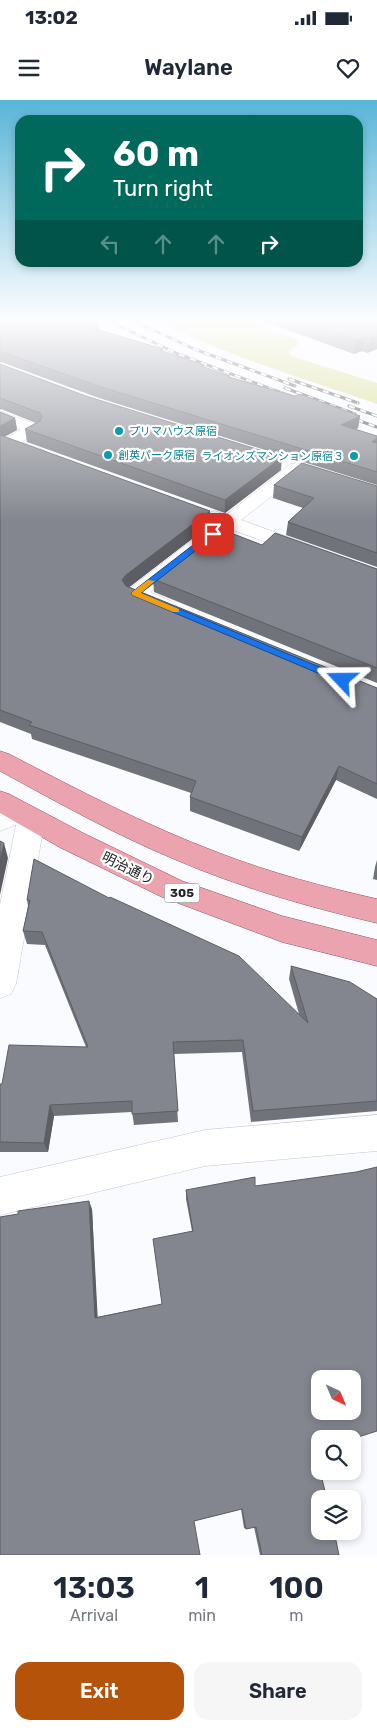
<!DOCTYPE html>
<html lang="en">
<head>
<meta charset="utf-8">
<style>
  body { margin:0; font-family:Rubik,"Noto Sans JP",sans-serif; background:#f6f6f7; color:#1f2937; height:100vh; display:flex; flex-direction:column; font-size:19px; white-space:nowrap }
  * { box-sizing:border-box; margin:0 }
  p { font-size:16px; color:#747a83 }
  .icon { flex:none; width:28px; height:28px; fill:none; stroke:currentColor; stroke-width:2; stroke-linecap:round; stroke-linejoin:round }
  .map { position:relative; height:1455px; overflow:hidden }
  .side { display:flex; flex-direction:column; background:#fff; flex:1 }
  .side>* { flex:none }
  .hud { position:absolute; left:15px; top:15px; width:348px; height:152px; border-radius:15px; box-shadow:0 2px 8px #0003; background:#00695c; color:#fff; overflow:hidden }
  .needle { width:32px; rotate:136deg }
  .tools { position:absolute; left:311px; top:1270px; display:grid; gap:10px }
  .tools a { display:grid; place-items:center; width:50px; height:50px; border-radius:10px; background:#fff; box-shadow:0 2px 8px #0003; font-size:25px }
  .pin { position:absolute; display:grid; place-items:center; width:42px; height:42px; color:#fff; margin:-21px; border-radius:10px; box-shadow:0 2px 8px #0006 }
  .me { position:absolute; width:55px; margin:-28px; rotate:293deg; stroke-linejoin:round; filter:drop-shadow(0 0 4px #0008) }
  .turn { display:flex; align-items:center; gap:18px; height:105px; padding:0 15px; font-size:22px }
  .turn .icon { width:65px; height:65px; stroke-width:2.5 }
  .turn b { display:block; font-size:35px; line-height:42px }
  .lanes { display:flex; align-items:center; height:48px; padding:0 15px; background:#0003; justify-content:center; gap:25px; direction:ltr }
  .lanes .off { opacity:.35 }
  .eta { display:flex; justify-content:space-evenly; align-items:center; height:85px; text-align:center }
  .eta b { font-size:30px; font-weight:600; line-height:35px }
  .primary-button { display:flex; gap:10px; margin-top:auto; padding:10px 15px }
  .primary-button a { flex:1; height:58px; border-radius:15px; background:#b45309; color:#fff; font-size:20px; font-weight:600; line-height:58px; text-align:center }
  .primary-button a+a { background:#f6f6f7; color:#1f2937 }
  .status { display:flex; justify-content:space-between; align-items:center; height:35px; padding:0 25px; background:#fff; direction:ltr }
  .status svg { height:14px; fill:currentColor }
  header { display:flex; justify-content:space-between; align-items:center; height:65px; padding:0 15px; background:#fff; font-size:22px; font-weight:600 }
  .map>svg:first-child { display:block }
</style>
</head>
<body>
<div class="status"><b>13:02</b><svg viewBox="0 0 49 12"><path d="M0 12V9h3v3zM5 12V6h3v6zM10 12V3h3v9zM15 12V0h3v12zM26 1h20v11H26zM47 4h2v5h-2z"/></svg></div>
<header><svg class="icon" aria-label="menu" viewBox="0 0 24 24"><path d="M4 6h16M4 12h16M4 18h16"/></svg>Waylane<svg class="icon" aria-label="heart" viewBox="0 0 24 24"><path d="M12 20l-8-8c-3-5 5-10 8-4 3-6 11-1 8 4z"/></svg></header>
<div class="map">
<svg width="377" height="1455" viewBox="0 0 377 1455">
  <rect width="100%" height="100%" fill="#fafbff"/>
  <path fill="#d6db89" d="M152 218H238L295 239 299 244 288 252 291 256 377 283V304C302 278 223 255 152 218Z"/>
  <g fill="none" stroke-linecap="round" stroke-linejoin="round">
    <g stroke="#c4c7d0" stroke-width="1">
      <path id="minor" d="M0 311 40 326 42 329 40 332 21 342 44 350 46 354 44 358H32L2 346 0 343 2 340 21 330 0 321Z
        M297 363 303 364 306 368 303 372 241 420 377 469V482L230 429 150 492 173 502 177 506 173 510C158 514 142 504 128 498L125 494 128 490 214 423 208 421 206 417 208 413 215 411 226 415 291 364Z
        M18 701 28 704 30 709 41 712 45 719 16 884 11 894 0 898V805L16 725 0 731V708Z
        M377 1015V1051L205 1066 0 1115V1077L205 1030Z"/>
    </g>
    <g stroke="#9c4e5d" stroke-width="1">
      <path id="major" d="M0 651 9 654C78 690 147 726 219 753 271 773 324 787 377 799V823C308 807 239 787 174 759 114 734 57 702 0 671Z
        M0 691 9 694 81 732 182 781 282 816 377 840V866L282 842 162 797 61 748 0 713Z"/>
    </g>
    <use href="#minor" fill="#fff" fill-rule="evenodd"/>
    <use href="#major" fill="#eca3b0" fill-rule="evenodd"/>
    <g stroke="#525357" stroke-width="3">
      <path id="rail" d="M103 218 178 254 290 296
        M128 218 194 249 295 286
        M289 279 358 303
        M285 288 355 314
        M349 306 377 316
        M346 316 377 327"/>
    </g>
    <use href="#rail" stroke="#fff" stroke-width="2" stroke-dasharray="6" stroke-linecap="butt"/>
  </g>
  <path fill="#71737a" d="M0 218 99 230 163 249V252L204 265V267L230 277 360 316 358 328 356 329 377 336V385L99 298 1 262 0 263Z
    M263 218H377V249L367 253 362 251 354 254 263 221Z
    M0 264 281 370 225 413 27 342 25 329 36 323 1 309 0 310Z
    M0 312 15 318 17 330 4 337 210 411V425L129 487 377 588V699L336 680 299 751 190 711V697L191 693 32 639 31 634 0 622Z
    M274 385 377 386V467L286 435 288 422 303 408 273 398Z
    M262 445 377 469V583L154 492 153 479Z
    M34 759 299 914 289 879 291 866 377 899V1011L251 1022 242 952 174 954 178 1022 134 1025 132 1012 54 1016 48 1052H0V984H2L86 947 45 845 27 844 23 831 28 806 27 800Z
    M377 760V780L373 779 375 767Z
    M255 1086 318 1350 322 1379 339 1455H260L254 1427 246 1429 244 1428 241 1409 194 1421 0 1455 92 1109 97 1217 162 1204 192 1131 186 1099V1090Z"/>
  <path fill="#5c5e63" d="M99 225 100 237 92 228Z
    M377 235V249L367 253 370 238Z
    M364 237 362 251 354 254 356 240Z
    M360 316 358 328 339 338 341 325Z
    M15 318 17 330 0 339V340V326Z
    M377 338V349L372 342Z
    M282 357 281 370 225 413V400Z
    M210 411V425L127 489 122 480 126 475Z
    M339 666 336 680 299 751 302 737Z
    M4 743 8 758 0 795V760Z
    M50 1005 54 1016 48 1052 44 1043Z
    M89 1101 92 1109 98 1223 95 1218Z"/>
  <path fill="#83868e" stroke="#5c5e63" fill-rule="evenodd" d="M0 218H84L99 225 92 228 163 249 160 250 204 265 201 266 230 276 228 277 295 296 300 294 360 316 341 325 377 336V338L372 342 377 343V372L98 286 0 251Z
    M295 218H377V235L370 238 364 237 356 240Z
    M0 264 86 296 282 357 225 400 25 329 40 321 42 316 40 313 0 298Z
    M0 312 15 318 0 326Z
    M0 335 210 411 126 475 122 480 126 486 377 588V684L339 666 302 737 190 697 196 681 29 625 32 622 0 610Z
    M302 363 377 386V453L288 422 314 398 274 385Z
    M218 428 262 445 275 433 377 469V568L153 479Z
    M0 741 4 743 0 760Z
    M34 759 109 798 110 797 239 856 308 923 291 866 350 882 377 899V1001L253 1011 243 940 173 942 178 1011 132 1014V1001L50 1005 44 1043 0 1042V984H2L9 945 88 947 42 832 23 831 30 800H27Z
    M377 1067V1331L352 1339H320V1349H318L320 1356V1371H324L325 1379H322L327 1399H320V1431H334L339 1455H262L256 1427 246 1429 242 1409 194 1421 200 1455H0V1117L18 1114V1111L89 1101 95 1218 162 1204 153 1139 193 1131 186 1090 255 1077V1086L356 1072ZM320 1279H352V1311H320Z"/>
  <linearGradient id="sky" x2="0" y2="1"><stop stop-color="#59b5d7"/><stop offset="0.52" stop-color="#fdfdff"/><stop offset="1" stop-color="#fdfdff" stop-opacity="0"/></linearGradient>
  <rect width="377" height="422" fill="url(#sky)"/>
  <path fill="#1a73e8" stroke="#114b97" d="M210 432 217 434 141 493 346 578V582H339L132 495V492Z"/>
  <path fill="#f59e0b" d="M148 480 155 481 141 493 179 509V512H173L132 495V492Z"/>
  <g fill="#0f9aa8" stroke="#fff" stroke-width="2">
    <circle cx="119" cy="331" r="5"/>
    <circle cx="108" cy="355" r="5"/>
    <circle cx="354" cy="356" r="5"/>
  </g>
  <g text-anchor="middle" stroke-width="4.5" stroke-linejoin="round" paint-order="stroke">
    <g font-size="11" fill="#0d838f" stroke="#fff" text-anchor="start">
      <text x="129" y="335">プリマハウス原宿</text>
      <text x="118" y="359">創英パーク原宿</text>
      <text x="344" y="360" text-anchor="end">ライオンズマンション原宿３</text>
    </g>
    <rect fill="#fff" stroke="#646467" stroke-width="1" x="164.5" y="783.5" width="35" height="19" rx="4"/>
    <g font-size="12" font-weight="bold" fill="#212226">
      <text x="182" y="797">305</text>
    </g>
    <g font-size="14" fill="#212226" stroke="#fff">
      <text transform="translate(128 768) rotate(26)" y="5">明治通り</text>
    </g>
  </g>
</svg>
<div class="tools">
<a><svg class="needle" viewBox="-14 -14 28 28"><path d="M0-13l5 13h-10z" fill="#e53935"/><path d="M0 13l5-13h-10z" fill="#747a83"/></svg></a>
<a><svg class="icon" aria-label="search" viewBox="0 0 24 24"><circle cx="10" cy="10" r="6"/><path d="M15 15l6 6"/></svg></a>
<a><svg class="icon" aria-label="layers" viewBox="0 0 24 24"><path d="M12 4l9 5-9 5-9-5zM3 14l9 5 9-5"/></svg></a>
</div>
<div class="pin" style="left:213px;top:434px;background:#d93025"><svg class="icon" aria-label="arrive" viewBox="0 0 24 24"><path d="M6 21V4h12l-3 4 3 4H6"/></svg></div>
<svg class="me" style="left:342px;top:580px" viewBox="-20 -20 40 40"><path d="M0-17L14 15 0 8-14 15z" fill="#1a73e8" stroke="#fff" stroke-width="4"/></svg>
<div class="hud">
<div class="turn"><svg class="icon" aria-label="right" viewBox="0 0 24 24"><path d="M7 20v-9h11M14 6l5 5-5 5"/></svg><div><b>60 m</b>Turn right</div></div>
<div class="lanes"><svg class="icon off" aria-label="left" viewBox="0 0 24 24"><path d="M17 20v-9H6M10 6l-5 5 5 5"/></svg><svg class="icon off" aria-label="ahead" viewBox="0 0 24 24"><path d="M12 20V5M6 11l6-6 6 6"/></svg><svg class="icon off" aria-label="ahead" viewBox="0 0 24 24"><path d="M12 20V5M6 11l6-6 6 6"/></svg><svg class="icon" aria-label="right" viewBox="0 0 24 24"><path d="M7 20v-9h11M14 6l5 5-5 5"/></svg></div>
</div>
</div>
<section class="side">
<div class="eta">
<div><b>13:03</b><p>Arrival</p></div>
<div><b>1</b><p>min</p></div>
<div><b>100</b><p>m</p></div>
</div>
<div class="primary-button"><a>Exit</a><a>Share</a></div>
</section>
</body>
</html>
